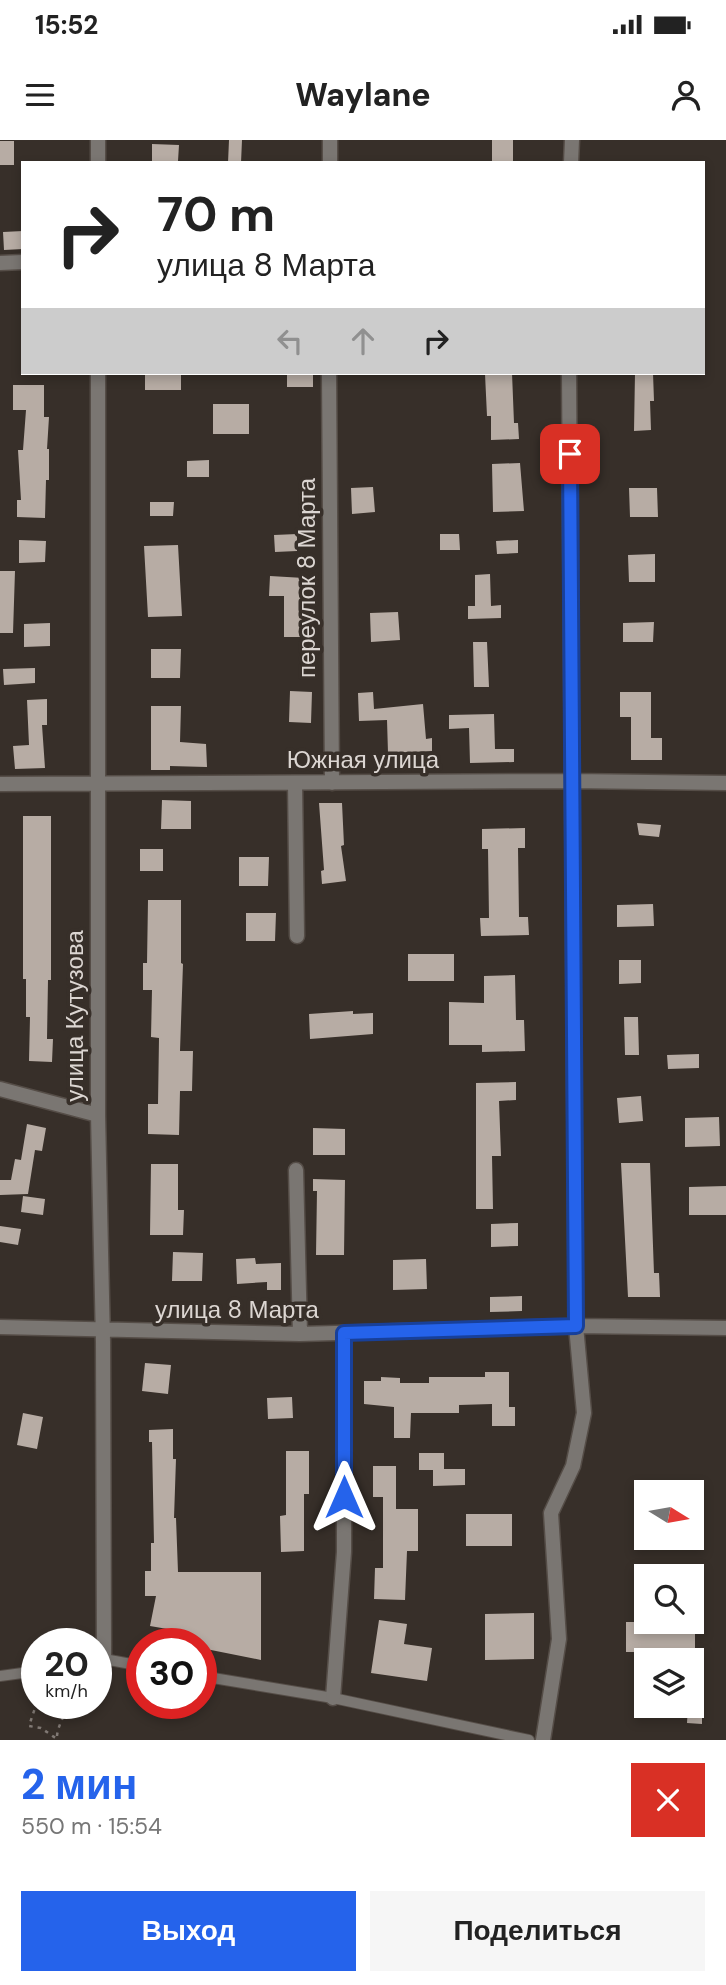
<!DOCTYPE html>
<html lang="ru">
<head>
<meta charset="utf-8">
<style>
  body { margin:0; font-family:"DM Sans",sans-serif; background:#f6f6f6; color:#222; height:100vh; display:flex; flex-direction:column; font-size:26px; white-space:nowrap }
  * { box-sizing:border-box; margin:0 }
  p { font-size:23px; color:#767676 }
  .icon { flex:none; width:38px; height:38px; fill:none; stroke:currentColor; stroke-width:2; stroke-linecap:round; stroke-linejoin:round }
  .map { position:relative; height:1600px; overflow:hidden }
  .details { display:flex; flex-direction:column; background:#fff; flex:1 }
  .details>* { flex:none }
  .hud { position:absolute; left:21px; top:21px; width:684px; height:214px; border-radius:0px; box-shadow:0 4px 10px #0003; background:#fff; color:#222; overflow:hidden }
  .needle { width:46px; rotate:101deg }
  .buttons { position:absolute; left:634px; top:1340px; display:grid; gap:14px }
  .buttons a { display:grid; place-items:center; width:70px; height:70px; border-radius:0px; background:#fff; box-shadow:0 4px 10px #0003; font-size:35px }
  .speed { position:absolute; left:21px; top:1488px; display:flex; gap:14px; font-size:35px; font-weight:700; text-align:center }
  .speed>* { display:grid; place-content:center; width:91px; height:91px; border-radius:50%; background:#fff; box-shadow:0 4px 10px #0003; line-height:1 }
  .speed small { font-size:18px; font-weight:400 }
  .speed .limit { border:10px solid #d22; background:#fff; color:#111 }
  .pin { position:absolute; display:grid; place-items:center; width:60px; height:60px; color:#fff; margin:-30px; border-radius:14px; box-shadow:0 4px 10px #0006 }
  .me { position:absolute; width:77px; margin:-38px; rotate:0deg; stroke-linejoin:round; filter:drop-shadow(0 0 5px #0008) }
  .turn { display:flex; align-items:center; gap:24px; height:147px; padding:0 21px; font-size:32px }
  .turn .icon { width:91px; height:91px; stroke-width:2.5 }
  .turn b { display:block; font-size:49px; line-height:60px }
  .lanes { display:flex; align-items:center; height:66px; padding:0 21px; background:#0003; justify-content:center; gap:35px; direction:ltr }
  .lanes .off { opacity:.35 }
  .round { display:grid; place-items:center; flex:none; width:74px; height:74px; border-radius:0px; background:#f6f6f6 }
  .summary { display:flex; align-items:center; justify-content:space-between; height:119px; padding:0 21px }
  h1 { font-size:42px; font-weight:800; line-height:52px; color:#2563eb }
  .cta { display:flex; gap:14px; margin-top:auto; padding:14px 21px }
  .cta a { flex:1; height:80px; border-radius:0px; background:#2563eb; color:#fff; font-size:28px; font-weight:800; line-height:80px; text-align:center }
  .cta a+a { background:#f6f6f6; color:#222 }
  .status { display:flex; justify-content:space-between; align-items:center; height:49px; padding:0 35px; background:#fff; direction:ltr }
  .status svg { height:19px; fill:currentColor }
  header { display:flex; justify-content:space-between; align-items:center; height:91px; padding:0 21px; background:#fff; font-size:32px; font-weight:800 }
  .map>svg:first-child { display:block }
</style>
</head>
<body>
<div class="status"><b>15:52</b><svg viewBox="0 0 49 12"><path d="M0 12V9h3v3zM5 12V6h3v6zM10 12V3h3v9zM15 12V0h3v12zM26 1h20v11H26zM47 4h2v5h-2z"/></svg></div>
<header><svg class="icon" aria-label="menu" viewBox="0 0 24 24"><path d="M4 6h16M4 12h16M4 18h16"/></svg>Waylane<svg class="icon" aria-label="person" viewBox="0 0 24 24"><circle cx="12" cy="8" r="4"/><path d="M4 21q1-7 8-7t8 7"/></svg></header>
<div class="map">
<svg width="726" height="1600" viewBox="0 0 726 1600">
  <rect width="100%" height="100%" fill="#372f29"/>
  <path fill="#b7aca4" d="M229 0H242L241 23H228Z
    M492 0H513V21L492 22Z
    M0 1H14V25H0Z
    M152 4 179 5 178 21H152Z
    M23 91V109L4 110 3 92Z
    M145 233H181V250H145Z
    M287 233H313V247H287Z
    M512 233 514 283H518L519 299 491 300V276H487L485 234Z
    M635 233H653L654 261H650L651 290 634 291Z
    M13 245H44V277H49L47 309H49V340H46L45 378 17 377V360H21L18 310H23L26 270H13Z
    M213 264H249V294H213Z
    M209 320V337H187V321Z
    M520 323 524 371 493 372 492 324Z
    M373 347 375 372 352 374 351 348Z
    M629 348H657L658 377H630Z
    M150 362H174L173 376H150Z
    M297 394V411L275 412 274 395Z
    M440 394H459L460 410H440Z
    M19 400 46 401 45 422 19 423Z
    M518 400V413L497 414 496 401Z
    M178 405 182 476 148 477 144 406Z
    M655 414V442H629L628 415Z
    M0 431H15L13 493H0Z
    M490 434 491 466 501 465V478L468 479V466H475V435Z
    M270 436 304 438 302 473H312V497H284V456H269Z
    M398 472 400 500 371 502 370 473Z
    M654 482 653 502H623V483Z
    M50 483V506L24 507V484Z
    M473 502H487L489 547H474Z
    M151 509H181L180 538H151Z
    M35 528V543L4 545 3 529Z
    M290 551 312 552 311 583 289 582Z
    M373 552 374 569 423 564 426 599 432 598V611L388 613 387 580 359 581 358 553Z
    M620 552H651V598H662V620H631V577H620Z
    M47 559V585H42L45 628 15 629 13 606 29 605 27 560Z
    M151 566H181L180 602 206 604 207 627 170 626V630H151Z
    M494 574 495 609H514V622L470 623 469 588 449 589V575Z
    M162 660 191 661V689H161Z
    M319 663H342L344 705 341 706 346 741 322 744 321 731 324 730Z
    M23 676H51V840H48L47 899H53L52 922 29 921 30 877H26V839H23Z
    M637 683 661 685 659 697 639 695Z
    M525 688V708H518L519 777H528L529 795 481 796 480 778H489L488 709H482V689Z
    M140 709H163V731H140Z
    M239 717H269L268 746H239Z
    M148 760H181V823L183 824 180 911H193L192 951H180L179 995 148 994V964H158L159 898 151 897 152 850H143V823H147Z
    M653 764 654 786 617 787V765Z
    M246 773H276L275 801H246Z
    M408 814H454V841H408Z
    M619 820H641V843L619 844Z
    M515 835 516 880H524L525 911 482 912V905H449V862L484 863V836Z
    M353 871V874L373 873V894L310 899 309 874Z
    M624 877H638L639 915H625Z
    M699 914V928L668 929 667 915Z
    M516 942V960L499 961 501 1016H492L493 1069H476V943Z
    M641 956 643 981 619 983 617 958Z
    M719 977 720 1006 685 1007V978Z
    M27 984 46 988 42 1011 35 1010 28 1054 0 1055V1040H11L15 1019 21 1020Z
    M313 988 345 989V1015H313Z
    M621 1023H650L654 1133H659L660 1157H628Z
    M151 1024H178V1070H184L183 1095H150Z
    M313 1039 345 1040 344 1115H316L317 1051H313Z
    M726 1046V1075H689V1047Z
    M23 1056 45 1059 43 1075 21 1072Z
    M518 1083V1106L491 1107V1084Z
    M0 1086 21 1089 18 1105 0 1102Z
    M173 1112 203 1113 202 1141H172Z
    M255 1118 256 1124 281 1123V1150H267V1142L237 1144 236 1119Z
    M426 1119 427 1149 393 1150V1120Z
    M522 1156V1171L490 1172V1157Z
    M145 1223 171 1225 168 1254 142 1251Z
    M485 1232H509V1267H515V1286H492V1264L459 1265V1273H411L410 1298H394V1267L364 1264V1241H381V1237L400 1238V1243H429V1237H485Z
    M292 1257 293 1278 268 1279 267 1258Z
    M23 1273 43 1277 37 1309 17 1305Z
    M173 1289V1319H176L174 1378H176L178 1432H261V1520L201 1508V1503H177L179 1491 150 1486 156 1456H145V1431H151V1403H154L152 1302H149V1290Z
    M286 1311H309V1354H304V1411L281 1412 280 1376 286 1375Z
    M419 1313H444V1329H465V1345L433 1346V1330H419Z
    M373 1326H396V1369H418V1411H407L405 1460 374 1459 375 1428H383V1357H373Z
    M466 1374H512V1406H466Z
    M534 1473V1519L485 1520V1474Z
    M379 1480 407 1484 404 1504 432 1508 427 1541 371 1533Z
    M626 1482H651V1493H695V1518H661V1512H626Z
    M688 1566H702V1584L687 1583Z"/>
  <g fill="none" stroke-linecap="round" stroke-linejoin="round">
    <g stroke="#554d47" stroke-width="12">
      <path id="service" d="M96 1521 104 1519 142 1526
        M0 1536 37 1531
        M201 1536 333 1558 529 1600"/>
    </g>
    <g stroke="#554d47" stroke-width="17">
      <path id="minor" d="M98 0V23
        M330 23V0
        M571 23 572 0
        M0 123 23 122
        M98 233V975L103 1202 104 1519
        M329 233 332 643
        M295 643 297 796
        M0 644 572 641 726 643
        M0 949 98 975
        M296 1030 300 1194
        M0 1187 300 1194 576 1186 726 1188
        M333 1558 344 1412V1193
        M543 1600 559 1499 551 1373 573 1326 584 1273 576 1186 569 233"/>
    </g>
    <path stroke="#807974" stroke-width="2.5" stroke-dasharray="3.5 5" stroke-linecap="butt" d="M37 1562 29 1586 41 1588 57 1599
      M57 1596C58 1584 66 1575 67 1563"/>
    <use href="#service" stroke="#7a7672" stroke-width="10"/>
    <use href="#minor" stroke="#7a7672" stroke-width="14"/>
  </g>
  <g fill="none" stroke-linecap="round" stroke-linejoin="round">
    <g stroke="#184099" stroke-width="18">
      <path id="route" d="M344 1357V1193L576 1186 570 314"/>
    </g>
    <use href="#route" stroke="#2563eb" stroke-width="12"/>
  </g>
  <g text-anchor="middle" stroke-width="7" stroke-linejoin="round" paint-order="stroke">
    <g font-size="24" fill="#dcd6d2" stroke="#372f29">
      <text transform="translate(307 438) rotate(-90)" y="8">переулок 8 Марта</text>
      <text x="363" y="628">Южная улица</text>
      <text transform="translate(75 876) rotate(-90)" y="8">улица Кутузова</text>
      <text x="237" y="1178">улица 8 Марта</text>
    </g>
  </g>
</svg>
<div class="buttons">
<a><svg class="needle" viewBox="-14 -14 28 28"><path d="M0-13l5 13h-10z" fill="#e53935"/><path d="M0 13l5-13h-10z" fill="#767676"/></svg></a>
<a><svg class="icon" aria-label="search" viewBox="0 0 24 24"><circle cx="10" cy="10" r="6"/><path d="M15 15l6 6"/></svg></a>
<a><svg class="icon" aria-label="layers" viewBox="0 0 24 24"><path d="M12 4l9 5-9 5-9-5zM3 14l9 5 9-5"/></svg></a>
</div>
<div class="speed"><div>20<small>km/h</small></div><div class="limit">30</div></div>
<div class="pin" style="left:570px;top:314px;background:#d93025"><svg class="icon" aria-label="arrive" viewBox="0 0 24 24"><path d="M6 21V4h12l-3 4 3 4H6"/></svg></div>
<svg class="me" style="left:344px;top:1357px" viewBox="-20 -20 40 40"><path d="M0-17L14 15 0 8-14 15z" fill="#2563eb" stroke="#fff" stroke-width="4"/></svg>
<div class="hud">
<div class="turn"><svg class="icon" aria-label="right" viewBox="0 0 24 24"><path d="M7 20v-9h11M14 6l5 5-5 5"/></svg><div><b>70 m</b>улица 8 Марта</div></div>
<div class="lanes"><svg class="icon off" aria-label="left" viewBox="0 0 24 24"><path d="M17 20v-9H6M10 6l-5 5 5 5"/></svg><svg class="icon off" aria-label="ahead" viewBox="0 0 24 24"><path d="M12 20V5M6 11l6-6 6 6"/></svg><svg class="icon" aria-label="right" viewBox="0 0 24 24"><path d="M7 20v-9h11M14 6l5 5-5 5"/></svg></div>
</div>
</div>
<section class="details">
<div class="summary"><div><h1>2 мин</h1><p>550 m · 15:54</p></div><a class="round" style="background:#d93025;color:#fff"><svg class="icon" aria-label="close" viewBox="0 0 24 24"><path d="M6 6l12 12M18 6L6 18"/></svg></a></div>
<div class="cta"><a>Выход</a><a>Поделиться</a></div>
</section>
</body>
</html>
